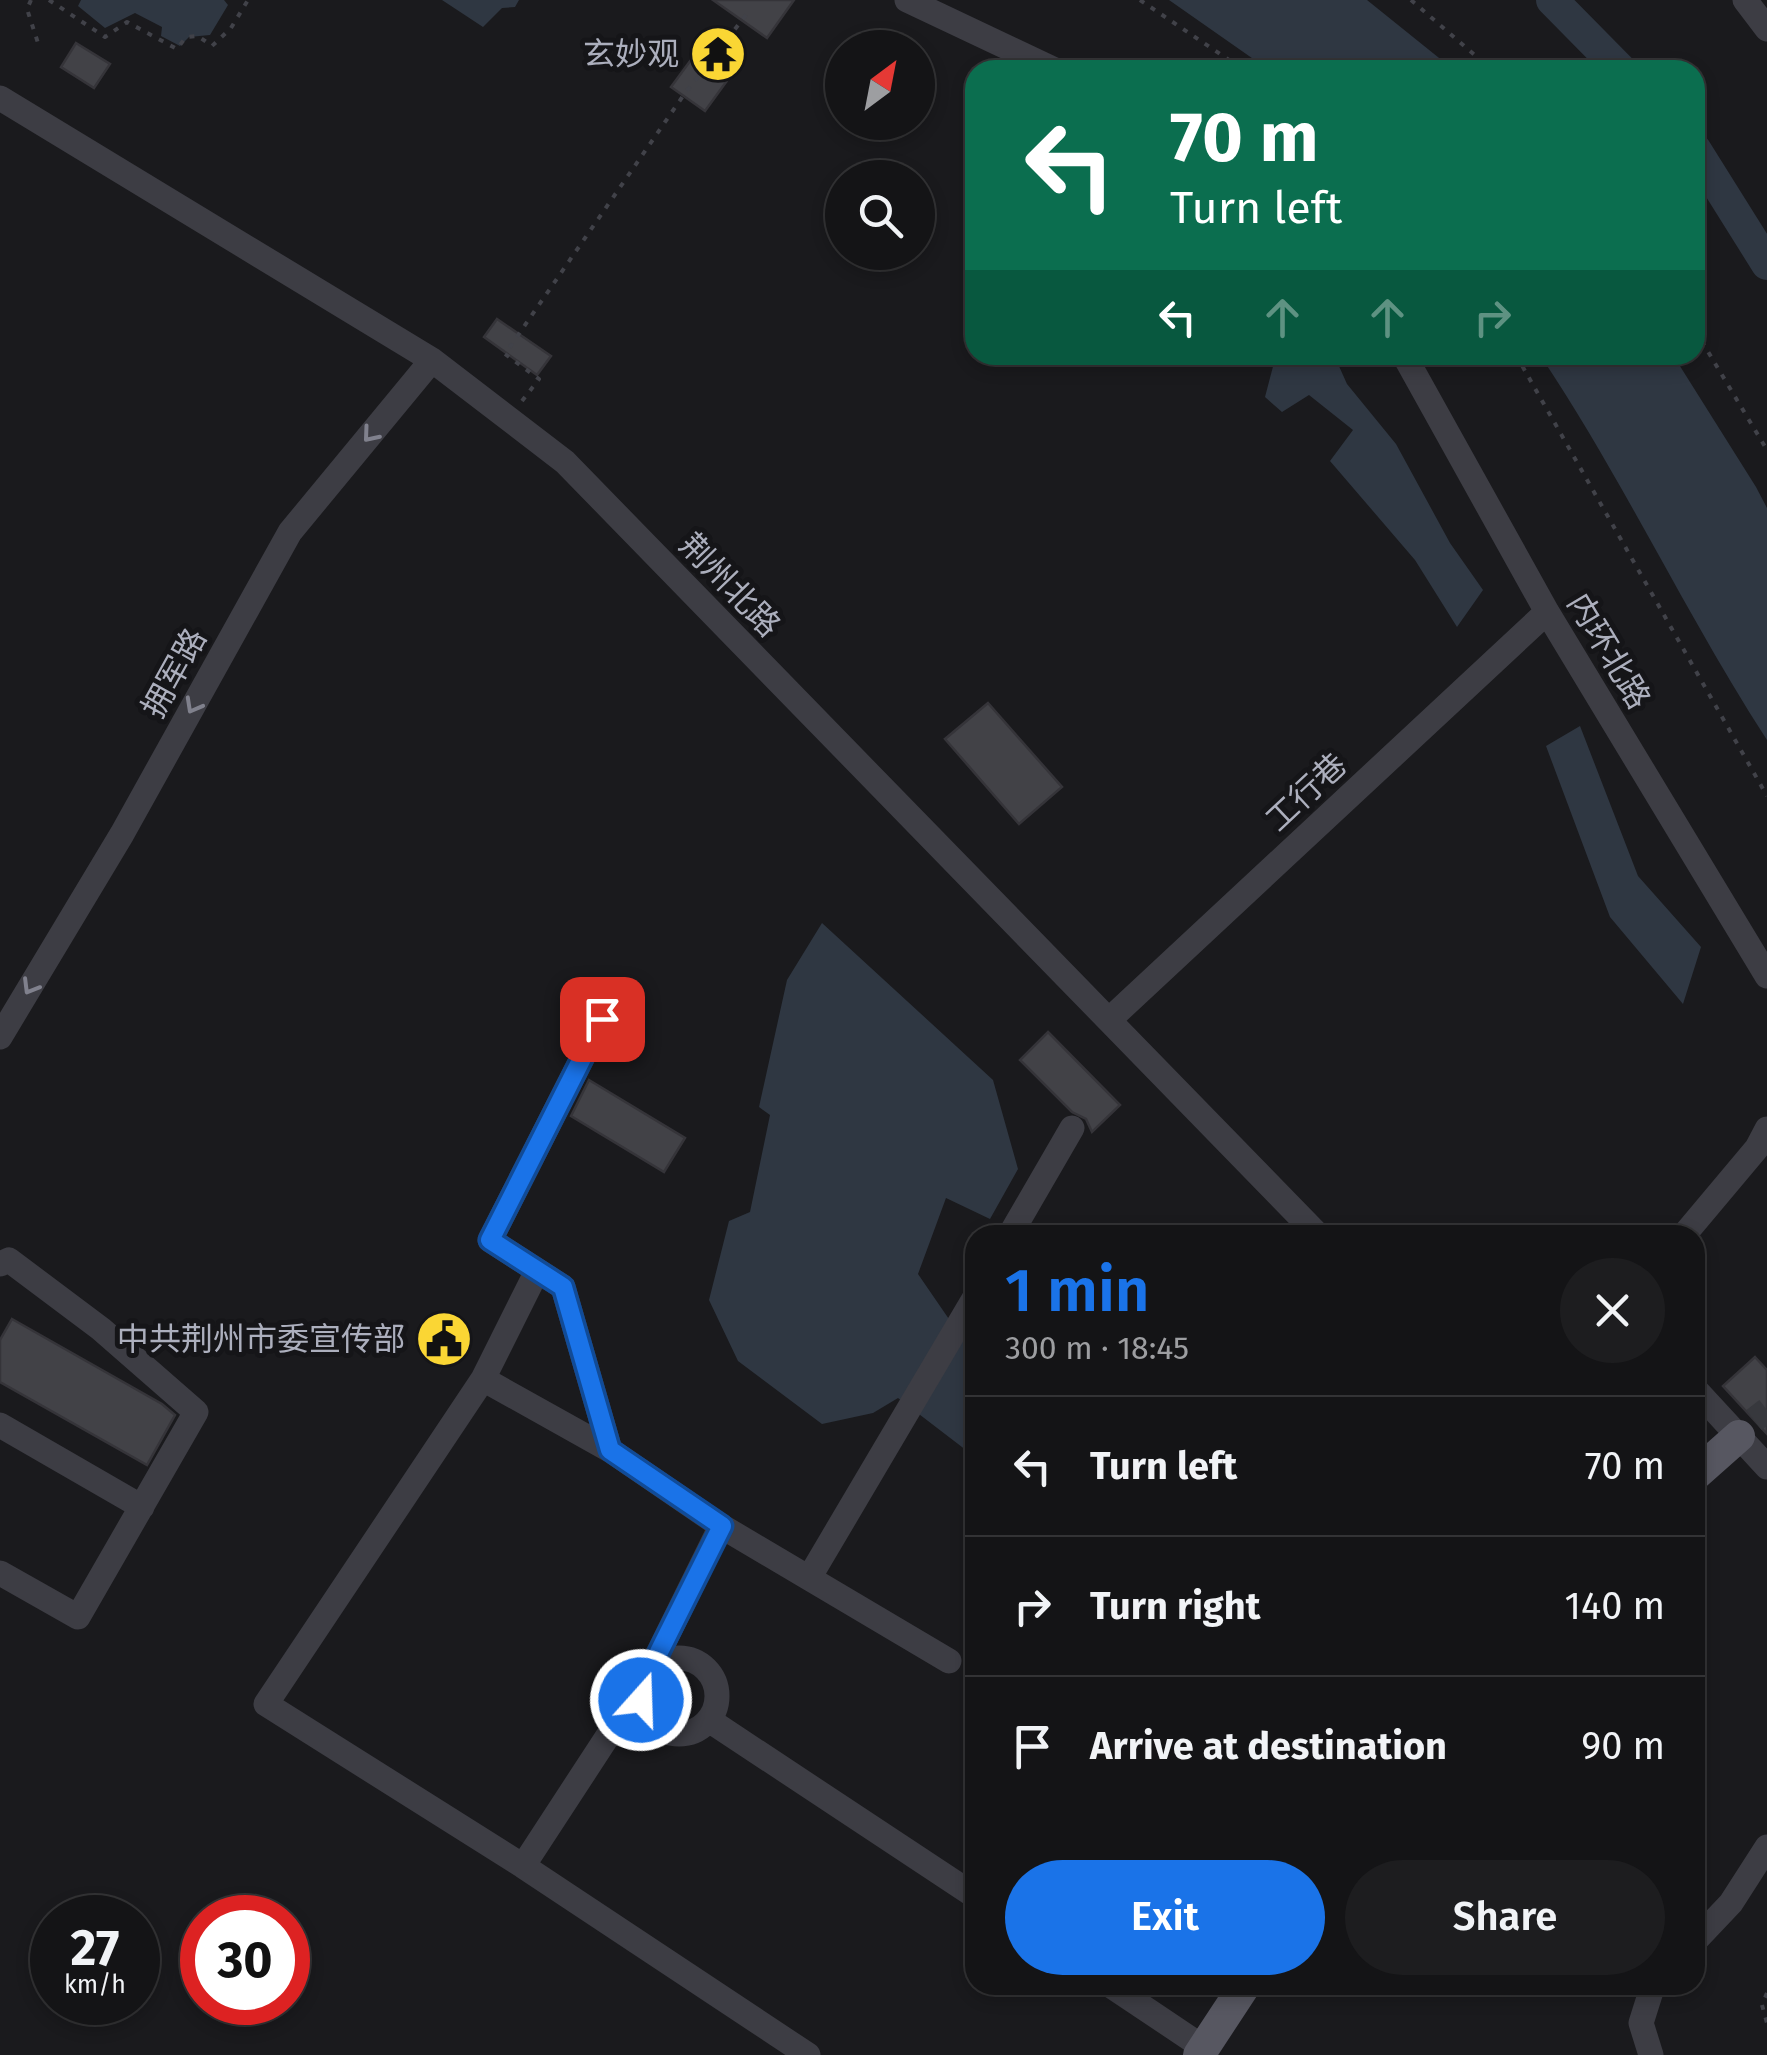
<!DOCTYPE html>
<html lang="en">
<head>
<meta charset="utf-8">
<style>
  body { margin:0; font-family:"Fira Sans","Noto Sans SC",sans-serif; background:#1d1d1f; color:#f1f3f6; height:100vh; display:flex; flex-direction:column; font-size:38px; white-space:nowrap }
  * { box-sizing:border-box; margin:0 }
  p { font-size:32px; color:#9d9ea1 }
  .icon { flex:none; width:55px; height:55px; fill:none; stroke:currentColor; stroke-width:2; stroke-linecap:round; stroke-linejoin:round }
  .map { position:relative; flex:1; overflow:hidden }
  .drawer { position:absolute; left:965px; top:1225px; width:740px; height:770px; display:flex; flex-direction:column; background:#141416; border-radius:30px; box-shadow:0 5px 15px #0003,0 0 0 2px #333335 }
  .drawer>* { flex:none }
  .banner { position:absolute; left:965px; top:60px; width:740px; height:305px; border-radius:30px; box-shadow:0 5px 15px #0003,0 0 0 2px #333335; background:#0b6e4f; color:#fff; overflow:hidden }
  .needle { width:65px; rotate:32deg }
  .fabs { position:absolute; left:825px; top:30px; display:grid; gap:20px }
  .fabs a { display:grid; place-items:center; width:110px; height:110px; border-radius:50%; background:#141416; box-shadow:0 5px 15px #0003,0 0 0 2px #333335; font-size:50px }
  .speed { position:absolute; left:30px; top:1895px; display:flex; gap:20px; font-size:50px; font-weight:700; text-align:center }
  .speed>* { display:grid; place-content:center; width:130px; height:130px; border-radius:50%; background:#141416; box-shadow:0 5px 15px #0003,0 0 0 2px #333335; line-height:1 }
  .speed small { font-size:25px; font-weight:400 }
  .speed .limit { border:15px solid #d22; background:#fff; color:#111 }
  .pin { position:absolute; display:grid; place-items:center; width:85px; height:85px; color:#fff; margin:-42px; border-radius:20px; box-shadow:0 5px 15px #0006 }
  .me { position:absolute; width:110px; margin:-55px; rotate:20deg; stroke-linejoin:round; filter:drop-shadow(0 0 8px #0008) }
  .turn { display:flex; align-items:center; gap:35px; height:210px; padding:0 40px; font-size:45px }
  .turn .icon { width:130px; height:130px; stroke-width:2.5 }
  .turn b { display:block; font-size:70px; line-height:85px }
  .lanes { display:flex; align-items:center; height:95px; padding:0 40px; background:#0003; justify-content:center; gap:50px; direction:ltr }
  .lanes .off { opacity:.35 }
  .round { display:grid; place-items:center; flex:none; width:105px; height:105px; border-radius:52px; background:#1d1d1f }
  .overview { display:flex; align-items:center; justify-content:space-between; height:170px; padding:0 40px }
  h1 { font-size:60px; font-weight:600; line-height:75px; color:#1a73e8 }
  .cta { display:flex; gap:20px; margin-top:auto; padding:20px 40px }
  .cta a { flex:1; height:115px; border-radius:60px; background:#1a73e8; color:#fff; font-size:40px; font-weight:600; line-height:115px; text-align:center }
  .cta a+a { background:#1d1d1f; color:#f1f3f6 }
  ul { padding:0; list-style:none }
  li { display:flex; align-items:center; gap:30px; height:140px; padding:0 40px; border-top:2px solid #333335 }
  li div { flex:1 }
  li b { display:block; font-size:38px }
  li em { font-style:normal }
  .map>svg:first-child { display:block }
</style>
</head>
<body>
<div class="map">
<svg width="1767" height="2055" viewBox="0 0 1767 2055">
  <rect width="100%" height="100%" fill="#1a1a1d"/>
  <path fill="#2f3742" d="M81 0H224L228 5 210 35 189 37 180 46 161 36 162 27 135 13 105 28 78 6Z
    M442 0H519L515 7 502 8 483 27Z
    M1169 0H1367L1454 70H1269Z
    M1276 355H1334L1347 384 1396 444 1450 543 1483 590 1457 627 1415 560 1330 461 1353 430 1309 395 1282 412 1265 397Z
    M1540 355H1673L1756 487 1767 508V740C1686 615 1623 479 1540 355Z
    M1580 726 1638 876 1701 947 1683 1004 1610 917 1546 746Z
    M822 923 993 1080 1018 1169 990 1219 946 1198 918 1274 964 1341 975 1333V1457L898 1398 873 1413 822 1424 738 1361 709 1300 729 1221 750 1212 770 1115 759 1107 787 980Z"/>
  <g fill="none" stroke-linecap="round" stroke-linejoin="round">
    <path stroke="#2f3742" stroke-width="32" d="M1552 0 1621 70
      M1695 149 1767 264"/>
  </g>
  <path fill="#424247" stroke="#353439" stroke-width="2.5" d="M713 0H794L767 38Z
    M76 43 110 64 94 88 61 67Z
    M696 53 729 78 705 111 671 87Z
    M497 319 551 356 537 375 484 337Z
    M988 703 1062 787 1019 824 945 739Z
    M1048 1032 1120 1105 1092 1132 1086 1119 1072 1112 1020 1060Z
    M589 1080 685 1138 664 1172 571 1116Z
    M12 1319 162 1404 175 1415 147 1465 0 1382V1340Z
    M1755 1357 1767 1370V1434L1723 1386Z"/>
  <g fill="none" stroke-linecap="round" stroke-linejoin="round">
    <path stroke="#37383d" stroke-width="25" stroke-dasharray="25 12" stroke-linecap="butt" d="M1754 1420 1767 1410"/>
    <path stroke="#414249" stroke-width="4" stroke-dasharray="5 8" stroke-linecap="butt" d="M31 0 27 9 38 43
      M49 0 105 37 127 22 177 49 186 37 198 36 212 46 231 28 248 0
      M1140 0 1244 70
      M1411 0 1492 70
      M1695 330 1767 450
      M1516 355 1767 796
      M522 401 539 379 505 354 683 96 746 15
      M1767 1993 1762 2005 1767 2023"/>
    <path stroke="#3d3d44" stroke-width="25" d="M907 0 1055 70
      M1745 0 1767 29
      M0 98 432 360 565 462 1318 1235
      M1404 355 1547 612 1767 976
      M602 1019 490 1240 563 1287 610 1450
      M1109 1020 1547 612
      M0 1037 122 834 290 532 432 360
      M1010 1235 1072 1128
      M1684 1235 1757 1148 1767 1129
      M0 1264 9 1260 101 1329 196 1412 78 1617 0 1573
      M483 1379 537 1271
      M1695 1389 1767 1467
      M0 1425 142 1507
      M809 1578 975 1297
      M641 1696a38 38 0 1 1 76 0a38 38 0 1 1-76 0Z
      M709 1720 975 1896
      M523 1866 647 1676 721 1526
      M1695 1941 1731 1903 1767 1847
      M1110 1985 1204 2048
      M808 2055 523 1866 266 1704 483 1379 610 1450 721 1526 949 1661
      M1651 2055 1641 2023 1653 1985"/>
    <path stroke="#575761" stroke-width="32" d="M1695 1475 1739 1436
      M1199 2055 1245 1985"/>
  </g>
  <defs><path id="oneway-chevron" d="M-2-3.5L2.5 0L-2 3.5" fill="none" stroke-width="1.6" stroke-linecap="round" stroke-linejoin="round" transform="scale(2.5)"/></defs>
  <g stroke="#80818d">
    <use href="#oneway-chevron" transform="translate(370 435) rotate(130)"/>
    <use href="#oneway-chevron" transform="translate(193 706) rotate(119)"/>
    <use href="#oneway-chevron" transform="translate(30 987) rotate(121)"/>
  </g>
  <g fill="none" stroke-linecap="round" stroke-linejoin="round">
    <g stroke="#114b97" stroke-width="25">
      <path id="route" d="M602 1019 490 1240 563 1287 610 1450 722 1526 647 1676 641 1700"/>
    </g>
    <use href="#route" stroke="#1a73e8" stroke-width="18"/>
  </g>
  <defs>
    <g id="temple-disc" transform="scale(2.875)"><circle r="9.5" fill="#fad634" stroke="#151518"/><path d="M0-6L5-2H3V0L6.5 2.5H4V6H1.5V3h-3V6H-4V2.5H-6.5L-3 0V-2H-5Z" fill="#111"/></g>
    <g id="civic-disc" transform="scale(2.875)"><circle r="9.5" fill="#fad634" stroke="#151518"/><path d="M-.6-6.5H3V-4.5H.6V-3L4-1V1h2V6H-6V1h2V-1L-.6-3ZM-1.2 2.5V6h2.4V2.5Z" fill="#111"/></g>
  </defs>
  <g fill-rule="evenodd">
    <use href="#temple-disc" x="718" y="54"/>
    <use href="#civic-disc" x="444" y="1339"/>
  </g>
  <g text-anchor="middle" stroke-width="10" stroke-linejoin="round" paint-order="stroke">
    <g font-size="32" fill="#acafbd" stroke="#151518" text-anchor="end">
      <text x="679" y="65">玄妙观</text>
      <text x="405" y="1350">中共荆州市委宣传部</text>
    </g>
    <g font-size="32" fill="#acafbd" stroke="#151518">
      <text transform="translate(730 585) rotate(46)" y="11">荆州北路</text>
      <text transform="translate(1609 651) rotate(59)" y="11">内环北路</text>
      <text transform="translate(174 673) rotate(-61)" y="11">拥军路</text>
      <text transform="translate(1306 792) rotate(-43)" y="11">工行巷</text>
    </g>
  </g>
</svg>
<div class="fabs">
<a><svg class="needle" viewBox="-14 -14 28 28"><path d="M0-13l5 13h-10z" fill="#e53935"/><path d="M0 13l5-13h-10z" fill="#9d9ea1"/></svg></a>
<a><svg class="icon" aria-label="search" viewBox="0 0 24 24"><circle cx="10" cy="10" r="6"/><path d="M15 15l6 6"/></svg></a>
</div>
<div class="speed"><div>27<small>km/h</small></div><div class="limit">30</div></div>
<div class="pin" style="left:602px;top:1019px;background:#d93025"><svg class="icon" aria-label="arrive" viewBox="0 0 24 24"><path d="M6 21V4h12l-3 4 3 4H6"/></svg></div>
<svg class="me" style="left:641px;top:1700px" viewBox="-20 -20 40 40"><circle r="17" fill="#1a73e8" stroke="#fff" stroke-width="3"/><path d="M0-11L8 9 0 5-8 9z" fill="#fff"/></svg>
<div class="banner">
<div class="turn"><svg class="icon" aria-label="left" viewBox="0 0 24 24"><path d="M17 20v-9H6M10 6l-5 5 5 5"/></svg><div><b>70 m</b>Turn left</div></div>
<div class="lanes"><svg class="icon" aria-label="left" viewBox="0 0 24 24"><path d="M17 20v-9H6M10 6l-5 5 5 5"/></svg><svg class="icon off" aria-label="ahead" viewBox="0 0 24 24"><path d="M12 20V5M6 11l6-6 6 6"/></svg><svg class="icon off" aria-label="ahead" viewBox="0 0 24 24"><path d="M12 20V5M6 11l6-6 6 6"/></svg><svg class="icon off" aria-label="right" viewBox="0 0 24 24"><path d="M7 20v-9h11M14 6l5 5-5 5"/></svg></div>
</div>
<section class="drawer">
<div class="overview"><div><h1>1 min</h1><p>300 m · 18:45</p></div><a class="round"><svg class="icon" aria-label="close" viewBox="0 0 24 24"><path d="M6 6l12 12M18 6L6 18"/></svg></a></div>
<ul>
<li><svg class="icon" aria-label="left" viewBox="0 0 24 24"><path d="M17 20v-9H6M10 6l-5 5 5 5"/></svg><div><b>Turn left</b></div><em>70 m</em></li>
<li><svg class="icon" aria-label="right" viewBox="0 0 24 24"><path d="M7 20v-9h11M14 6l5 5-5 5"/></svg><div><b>Turn right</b></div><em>140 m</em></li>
<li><svg class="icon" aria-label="arrive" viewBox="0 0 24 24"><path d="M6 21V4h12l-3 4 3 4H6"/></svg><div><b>Arrive at destination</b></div><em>90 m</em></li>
</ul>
<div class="cta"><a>Exit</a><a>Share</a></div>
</section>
</div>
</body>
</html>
